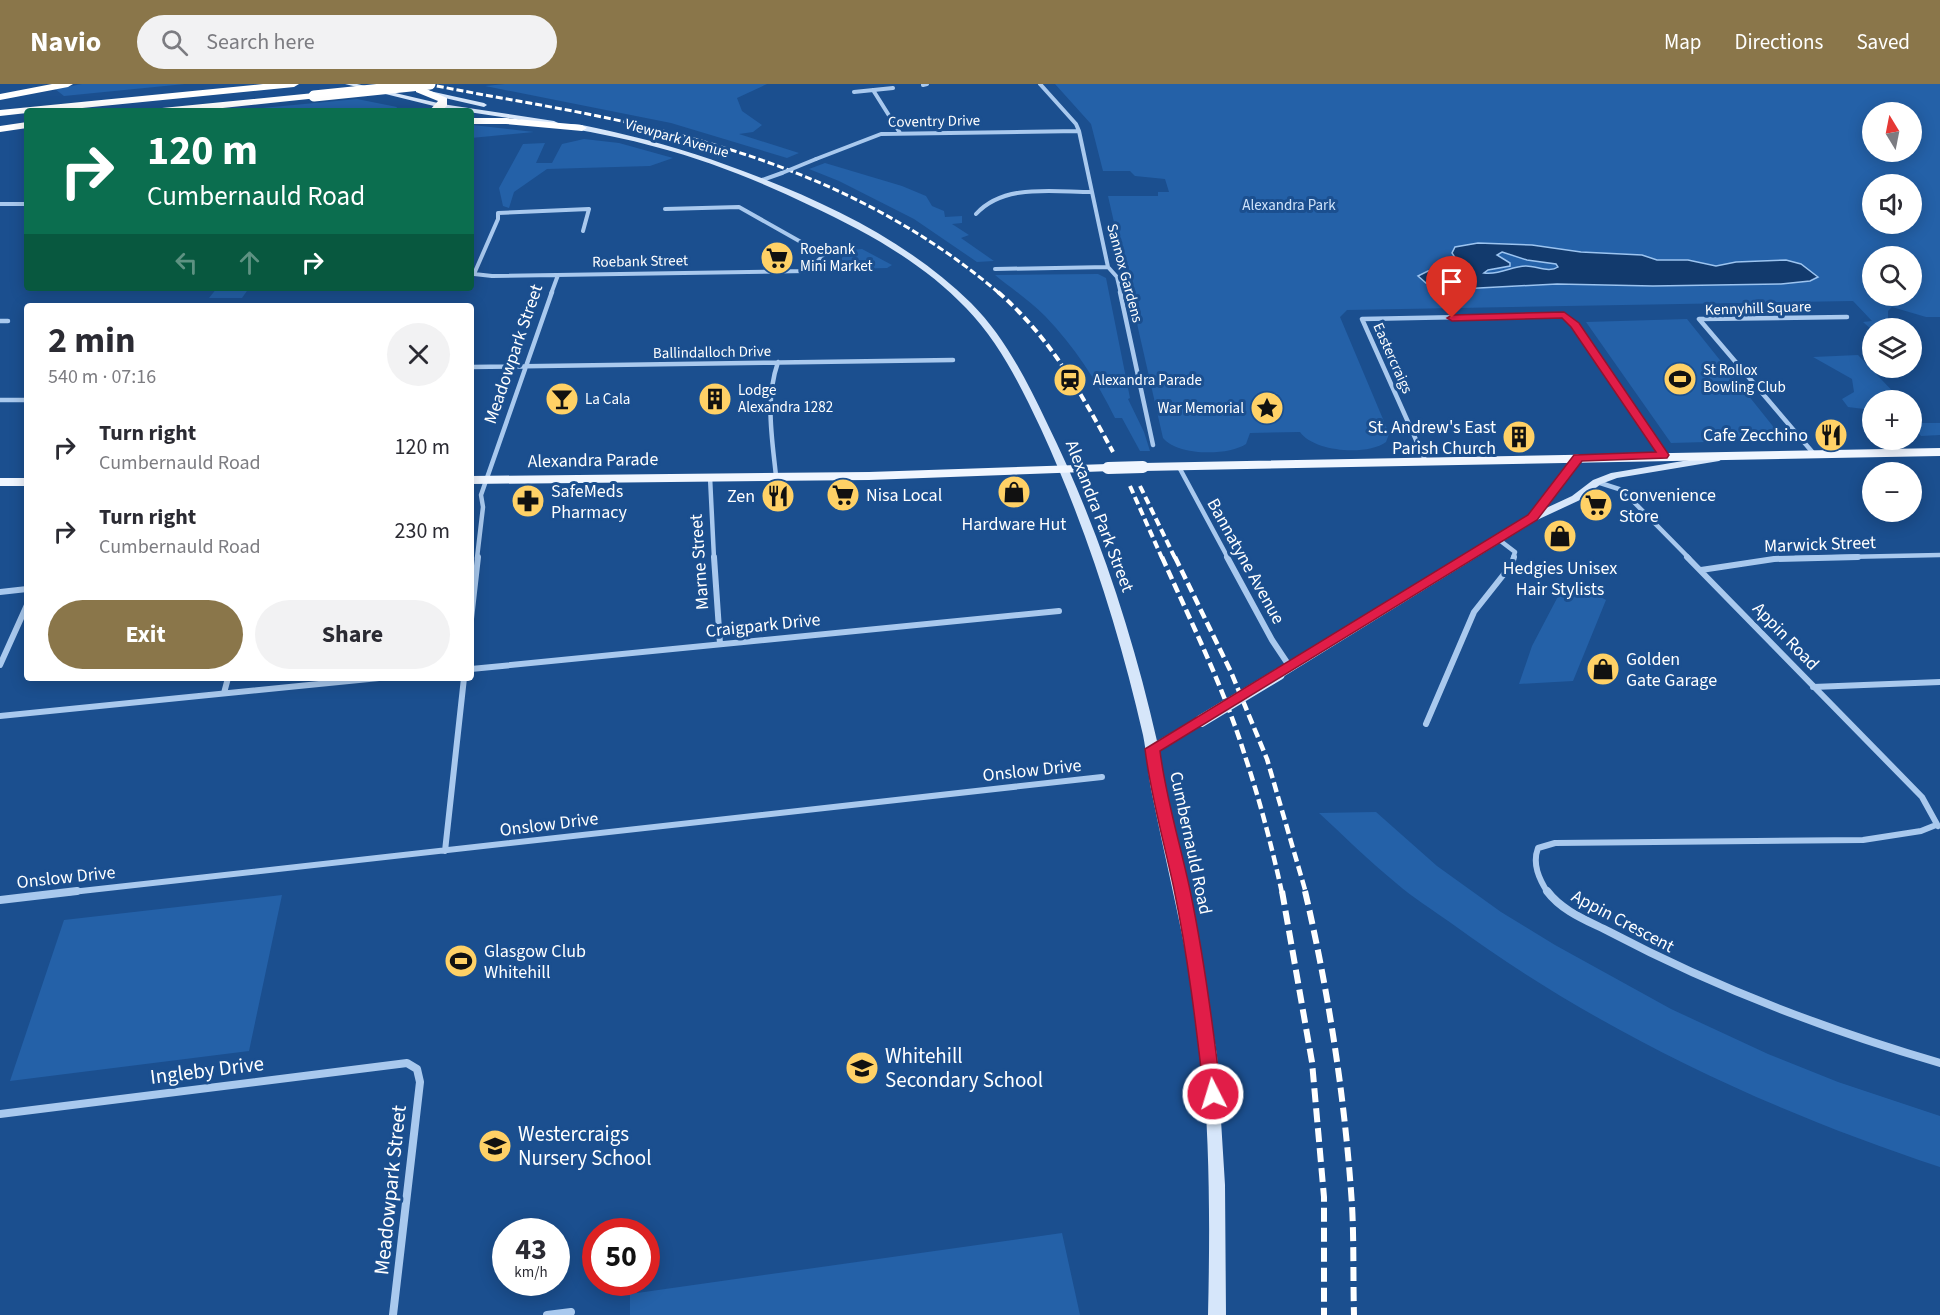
<!DOCTYPE html>
<html lang="en">
<head>
<meta charset="utf-8">
<style>
  body { margin:0; font-family:"Source Sans 3",sans-serif; background:#f2f2f3; color:#2b2b33; height:100vh; display:flex; flex-direction:column; font-size:22px; white-space:nowrap }
  * { box-sizing:border-box; margin:0 }
  p { font-size:20px; color:#7c7c81 }
  .icon { flex:none; width:33px; height:33px; fill:none; stroke:currentColor; stroke-width:2; stroke-linecap:round; stroke-linejoin:round }
  .map { position:relative; flex:1; overflow:hidden }
  .details { position:absolute; left:24px; top:219px; width:450px; height:378px; display:flex; flex-direction:column; background:#fff; border-radius:6px; box-shadow:0 3px 15px #0003 }
  .details>* { flex:none }
  .top-card { position:absolute; left:24px; top:24px; width:450px; height:183px; border-radius:6px; box-shadow:0 3px 15px #0003; background:#0b6e4f; color:#fff; overflow:hidden }
  .needle { width:39px; rotate:350deg }
  .controls { position:absolute; left:1862px; top:18px; display:grid; gap:12px }
  .controls a { display:grid; place-items:center; width:60px; height:60px; border-radius:50%; background:#fff; box-shadow:0 3px 15px #0003; font-size:30px }
  .speed { position:absolute; left:492px; top:1134px; display:flex; gap:12px; font-size:30px; font-weight:700; text-align:center }
  .speed>* { display:grid; place-content:center; width:78px; height:78px; border-radius:50%; background:#fff; box-shadow:0 3px 15px #0003; line-height:1 }
  .speed small { font-size:15px; font-weight:400 }
  .speed .limit { border:9px solid #d22; background:#fff; color:#111 }
  .pin { position:absolute; display:grid; place-items:center; width:51px; height:51px; color:#fff; margin:-62px -26px; border-radius:50% 50% 50% 0; rotate:-45deg; box-shadow:0 0 6px #0007 }
  .pin .icon { rotate:45deg }
  .me { position:absolute; width:66px; margin:-33px; rotate:355deg; stroke-linejoin:round; filter:drop-shadow(0 0 4px #0008) }
  .turn { display:flex; align-items:center; gap:21px; height:126px; padding:0 24px; font-size:27px }
  .turn .icon { width:78px; height:78px; stroke-width:2.5 }
  .turn b { display:block; font-size:42px; line-height:51px }
  .lanes { display:flex; align-items:center; height:57px; padding:0 24px; background:#0003; justify-content:center; gap:30px; direction:ltr }
  .lanes .off { opacity:.35 }
  .round { display:grid; place-items:center; flex:none; width:63px; height:63px; border-radius:32px; background:#f2f2f3 }
  .overview { display:flex; align-items:center; justify-content:space-between; height:102px; padding:0 24px }
  h1 { font-size:36px; font-weight:700; line-height:45px }
  .action { display:flex; gap:12px; margin-top:auto; padding:12px 24px }
  .action a { flex:1; height:69px; border-radius:36px; background:#8a764a; color:#fff; font-size:24px; font-weight:700; line-height:69px; text-align:center }
  .action a+a { background:#f2f2f3; color:#2b2b33 }
  ul { padding:0; list-style:none }
  li { display:flex; align-items:center; gap:18px; height:84px; padding:0 24px }
  li div { flex:1 }
  li b { display:block; font-size:22px }
  li em { font-style:normal }
  header { display:flex; align-items:center; gap:36px; box-sizing:border-box; height:84px; padding:0 30px; background:#8a764a; color:#fff }
  header strong { font-size:28px }
  nav { display:flex; gap:33px; margin-inline-start:auto; font-size:21px }
  .search { width:420px; height:54px; background:#f2f2f3; display:flex; align-items:center; gap:15px; box-sizing:border-box; padding:0 21px; border-radius:33px; color:#7c7c81; font-size:22px }
  .map>svg:first-child { display:block }
</style>
</head>
<body>
<header>
<strong>Navio</strong>
<div class="search"><svg class="icon" aria-label="search" viewBox="0 0 24 24"><circle cx="10" cy="10" r="6"/><path d="M15 15l6 6"/></svg>Search here</div>
<nav><a>Map</a><a>Directions</a><a>Saved</a></nav>
</header>
<div class="map">
<svg width="1940" height="1231" viewBox="0 0 1940 1231">
  <rect width="100%" height="100%" fill="#1b4f8f"/>
  <path fill="#2461a8" fill-rule="evenodd" d="M82 0H185L64 12 55 5Z
    M505 0H767L737 14 742 27 762 41 753 48 739 50 799 69 787 74 671 39 485 2Z
    M1055 0H1940V233H1926L1892 223 1888 227V238L1898 244 1872 246 1863 238 1872 237 1853 217 1347 226 1340 233 1388 347 1389 350 1386 358C1367 372 1314 368 1300 348L1250 349 1246 360C1228 372 1178 372 1163 354L1108 112H1158V108H1169L1165 95 1135 92 1130 87H1103L1091 40ZM1872 28H1911V68H1872ZM1872 100H1911V140H1872ZM1872 172H1911V212H1872Z
    M357 15 397 23 395 27H229Z
    M471 41H473L534 48 471 54Z
    M584 55 619 59 673 74 650 82 547 85 514 108 509 124 503 122 499 104 523 60 545 59 536 79H552L562 60Z
    M825 79 902 102 926 112 932 122 944 127 945 133 962 132V139L952 140 969 151 961 154 994 177 977 178 914 135 839 97 809 85Z
    M862 165 892 181 887 184 847 185 836 179 851 166Z
    M1098 190 1106 194 1130 314 1128 315 1144 348 1150 367H1140L1122 334H1115C1097 297 1074 262 1045 232 1030 217 1011 204 995 191Z
    M217 204H249L242 214H209Z
    M1687 235 1784 356 1671 359 1586 238Z
    M1858 271 1901 316H1872V326L1848 323 1842 315 1854 308 1852 295 1813 273Z
    M1911 328 1921 339H1940V351L1921 352 1911 340Z
    M1565 499 1595 510 1606 516 1573 597 1519 600 1532 562Z
    M1376 728 1437 782 1501 828 1555 861 1671 925 1768 970 1838 998 1940 1032V1083C1767 1026 1598 947 1451 839 1433 826 1413 814 1396 799 1369 777 1344 752 1319 729Z
    M282 811 249 967 10 997 64 836Z
    M1062 1149 1080 1231H630V1210Z"/>
  <path fill="#123a6d" stroke="#9cc4f0" stroke-width="1.5" fill-rule="evenodd" d="M1478 159 1532 161 1581 168 1642 171 1657 176H1688L1716 182 1736 178 1786 176 1801 180 1818 193 1810 197 1781 200 1653 202 1557 200 1460 205 1440 204 1426 199 1418 192 1428 187 1452 185 1458 178 1452 169 1455 163ZM1502 168 1527 176 1556 180 1558 183C1549 189 1537 182 1526 182 1510 182 1503 191 1484 189L1488 186 1510 182V179L1497 171Z"/>
  <g fill="none" stroke-linecap="round" stroke-linejoin="round">
    <path stroke="#a9c9ee" stroke-width="4" d="M1040 0 1076 40 1079 47 1108 183 1117 193 1121 210
      M923 1 927 0
      M873 6 900 49
      M854 8 893 4
      M816 75 881 50 1079 47
      M762 96 782 89
      M0 120H27
      M976 130C1004 99 1054 108 1092 108
      M583 147 589 125 498 129V135L474 190 492 192 807 187 824 171 739 123 665 125
      M995 185 1108 183
      M551 210 558 191"/>
    <path stroke="#a9c9ee" stroke-width="4.5" d="M1120 208 1153 361
      M0 237H8
      M471 283 953 276
      M0 316H27
      M1814 370 1699 235 1847 233
      M1425 376 1362 235 1564 231 1575 241 1663 371
      M1179 383 1228 474
      M776 392C772 353 765 316 778 278
      M710 393 714 474
      M1597 398 1622 406 1689 474
      M1498 455 1515 468 1513 474
      M477 474 483 423 481 411 552 208
      M1795 474 1940 471"/>
    <path stroke="#a9c9ee" stroke-width="6" d="M714 473 720 560
      M1227 473 1272 556 1290 583
      M1687 473 1922 713 1938 742
      M1701 486 1774 475 1858 473
      M0 508 27 505
      M471 535 478 473
      M0 581 27 521
      M471 585 1059 527
      M1813 603 1940 598
      M224 609 228 594
      M0 632 379 594
      M1426 640 1474 528 1512 480 1514 473
      M445 767 464 594
      M63 809 1102 693
      M1548 809C1539 795 1532 780 1538 764L1555 759 1863 756 1921 747 1936 741"/>
    <path stroke="#a9c9ee" stroke-width="8" d="M1547 807C1562 827 1586 836 1608 847 1714 903 1824 945 1940 979
      M0 816 77 807
      M0 1030 407 979 417 985 420 998 393 1231
      M547 1231 571 1228"/>
    <path fill="#d6e6fa" fill-rule="evenodd" d="M345 0H357L442 20 554 37 558 39 554 41 442 24Z
      M425 6 484 19 487 21 484 23 423 9 422 8Z
      M568 40C583 40 600 45 614 48 658 58 701 71 743 87 825 118 908 157 971 219 1004 252 1026 295 1046 337 1096 438 1132 547 1157 657L1197 634H1205L1207 637 1159 667 1164 709 1200 864 1217 972 1225 1101 1226 1231H1208C1210 1146 1210 1061 1202 976 1193 886 1170 799 1152 710 1148 691 1147 671 1143 651 1119 546 1086 443 1041 345 1021 303 1000 259 966 224 923 179 867 148 811 122 761 98 710 77 656 63 627 55 598 49 568 44Z
      M1578 370 1583 373 1544 425 1572 412 1593 396 1611 389 1719 371 1724 374 1719 377 1617 394 1601 400 1580 416 1537 436 1283 593H1275L1273 590 1275 587 1531 431 1574 371Z"/>
    <path fill="#f0f6ff" fill-rule="evenodd" d="M1940 364V372L1143 387 1137 383 1143 379Z
      M1108 380 1112 381 1114 384 1112 387 869 396 471 400V392L869 388Z
      M0 394H27V402H0Z"/>
    <path fill="#fff" fill-rule="evenodd" d="M52 0H73L68 3 0 16V10Z
      M263 0H299L294 3 52 27H27V29L0 32V26Z
      M416 4H424L447 14V22L441 27H429L438 17 416 8Z
      M314 9 318 10V14L194 27H157L162 24Z
      M471 34H506L582 41 587 44 582 47 506 40H471Z
      M27 38V44L0 48V42Z"/>
    <path stroke="#fff" stroke-width="3" stroke-dasharray="7 3" stroke-linecap="butt" d="M427 0C506 16 586 27 663 47 786 77 904 127 1000 210"/>
    <path stroke="#fff" stroke-width="4" stroke-dasharray="8 4" stroke-linecap="butt" d="M998 208C1050 253 1081 309 1113 368
      M1130 402 1162 474
      M1140 402 1175 474"/>
    <path stroke="#fff" stroke-width="4.5" stroke-dasharray="10 4.5" stroke-linecap="butt" d="M1162 473C1191 538 1224 604 1245 672 1260 717 1272 763 1282 809
      M1175 473 1231 588 1267 675 1306 809"/>
    <path stroke="#fff" stroke-width="6" stroke-dasharray="14 6" stroke-linecap="butt" d="M1282 807 1312 978 1324 1113V1231
      M1305 807C1329 910 1345 1015 1352 1121 1354 1157 1353 1194 1354 1231"/>
    <path stroke="#a9c9ee" stroke-width="4" d="M782 89 816 75"/>
    <path stroke="#d6e6fa" stroke-width="12" d="M1201 637 1279 590"/>
    <path stroke="#f0f6ff" stroke-width="12" d="M1108 384 1143 383"/>
    <path stroke="#fff" stroke-width="11" d="M314 12 430 0"/>
  </g>
  <path fill="#e11d48" stroke="#92132f" stroke-width="1.5" d="M1564 228 1579 239 1669 371 1667 374 1582 377 1537 436 1160 667C1166 715 1180 759 1190 806 1204 873 1213 941 1221 1010L1219 1015 1213 1017 1207 1015 1204 1010C1196 941 1188 873 1174 805 1164 758 1151 713 1145 665L1528 431 1574 371 1656 368 1571 243 1562 234 1452 237 1447 234 1452 231Z"/>
  <defs>
    <g id="supermarket-disc" transform="scale(1.725)"><circle r="9.5" fill="#ffd166" stroke="#1b4f8f"/><path d="M-6-5.5h2.5l.6 2H6L4.5 2H-2.5L-4.4-4H-6ZM-1.5 3.2a1.3 1.3 0 1 0 .1 0ZM3 3.2a1.3 1.3 0 1 0 .1 0Z" fill="#111"/></g>
    <g id="stadium-disc" transform="scale(1.725)"><circle r="9.5" fill="#ffd166" stroke="#1b4f8f"/><path d="M0-5a6.5 5 0 1 0 0 10a6.5 5 0 1 0 0-10ZM-3.5-1.8h7v3.6h-7Z" fill="#111"/></g>
    <g id="station-disc" transform="scale(1.725)"><circle r="9.5" fill="#ffd166" stroke="#1b4f8f"/><path d="M-3-6H3Q5-6 5-4V2Q5 4 3 4L4.5 6H3L1.5 4h-3L-3 6H-4.5L-3 4Q-5 4-5 2V-4Q-5-6-3-6ZM-3.5-4v3h7v-3ZM-3.5 1v1.5H-2V1ZM2 1v1.5H3.5V1Z" fill="#111"/></g>
    <g id="bar-disc" transform="scale(1.725)"><circle r="9.5" fill="#ffd166" stroke="#1b4f8f"/><path d="M-6-5H6L.8 .8V4.5H3.5V6h-7V4.5H-.8V.8Z" fill="#111"/></g>
    <g id="building-disc" transform="scale(1.725)"><circle r="9.5" fill="#ffd166" stroke="#1b4f8f"/><path d="M-4-6H4V6H1V3H-1V6H-4ZM-2.5-4.3h1.7v1.8h-1.7ZM.8-4.3h1.7v1.8H.8ZM-2.5-1h1.7V.8h-1.7ZM.8-1h1.7V.8H.8Z" fill="#111"/></g>
    <g id="sight-disc" transform="scale(1.725)"><circle r="9.5" fill="#ffd166" stroke="#1b4f8f"/><path d="M0-6L1.8-2.2L6-1.7L2.9 1.2L3.7 5.4L0 3.3L-3.7 5.4L-2.9 1.2L-6-1.7L-1.8-2.2Z" fill="#111"/></g>
    <g id="restaurant-disc" transform="scale(1.725)"><circle r="9.5" fill="#ffd166" stroke="#1b4f8f"/><path d="M-5-6h1v4h1v-4h1v4h1v-4h1v5L-1.5 .5V6h-2V.5L-5-1ZM5-6V6H3V1.5H1.5Q1.5-4 5-6Z" fill="#111"/></g>
    <g id="shop-disc" transform="scale(1.725)"><circle r="9.5" fill="#ffd166" stroke="#1b4f8f"/><path d="M-5-2.5h2.3a2.7 3.5 0 0 1 5.4 0H5L5.5 6h-11ZM-1.5-2.5h3a1.5 2.3 0 0 0-3 0Z" fill="#111"/></g>
    <g id="pharmacy-disc" transform="scale(1.725)"><circle r="9.5" fill="#ffd166" stroke="#1b4f8f"/><path d="M-2-6h4v4h4v4h-4v4h-4v-4h-4v-4h4Z" fill="#111"/></g>
    <g id="school-disc" transform="scale(1.725)"><circle r="9.5" fill="#ffd166" stroke="#1b4f8f"/><path d="M0-5L7-2L0 1L-7-2ZM-4 1L0 2.5L4 1V4Q0 6-4 4Z" fill="#111"/></g>
  </defs>
  <g fill-rule="evenodd">
    <use href="#supermarket-disc" x="777" y="174"/>
    <use href="#stadium-disc" x="1680" y="295"/>
    <use href="#station-disc" x="1070" y="296"/>
    <use href="#bar-disc" x="562" y="315"/>
    <use href="#building-disc" x="715" y="315"/>
    <use href="#sight-disc" x="1267" y="324"/>
    <use href="#restaurant-disc" x="1831" y="351"/>
    <use href="#building-disc" x="1519" y="353"/>
    <use href="#shop-disc" x="1014" y="408"/>
    <use href="#supermarket-disc" x="843" y="411"/>
    <use href="#restaurant-disc" x="778" y="412"/>
    <use href="#pharmacy-disc" x="528" y="417"/>
    <use href="#supermarket-disc" x="1596" y="421"/>
    <use href="#shop-disc" x="1560" y="452"/>
    <use href="#shop-disc" x="1603" y="585"/>
    <use href="#stadium-disc" x="461" y="877"/>
    <use href="#school-disc" x="862" y="984"/>
    <use href="#school-disc" x="495" y="1062"/>
  </g>
  <g text-anchor="middle" stroke-width="6" stroke-linejoin="round" paint-order="stroke">
    <g font-size="15" fill="#fff" stroke="#1b4f8f">
      <text transform="translate(934 37) rotate(-1)" y="5">Coventry Drive</text>
      <text transform="translate(677 54) rotate(16)" y="5">Viewpark Avenue</text>
      <text transform="translate(640 177) rotate(-1)" y="5">Roebank Street</text>
      <text transform="translate(1125 189) rotate(75)" y="5">Sannox Gardens</text>
      <text transform="translate(1758 224) rotate(-2)" y="5">Kennyhill Square</text>
      <text transform="translate(712 268) rotate(-1)" y="5">Ballindalloch Drive</text>
      <text transform="translate(1393 274) rotate(66)" y="5">Eastercraigs</text>
    </g>
    <g font-size="15" fill="#cfe3fa" stroke="#1b4f8f">
      <text x="1289" y="126">Alexandra Park</text>
    </g>
    <g font-size="15" fill="#fff" stroke="#1b4f8f" text-anchor="start">
      <text x="800" y="170">Roebank<tspan x="800" dy="17">Mini Market</tspan></text>
      <text x="1703" y="291">St Rollox<tspan x="1703" dy="17">Bowling Club</tspan></text>
      <text x="1093" y="301">Alexandra Parade</text>
      <text x="738" y="311">Lodge<tspan x="738" dy="17">Alexandra 1282</tspan></text>
      <text x="585" y="320">La Cala</text>
      <text x="1244" y="329" text-anchor="end">War Memorial</text>
    </g>
    <g font-size="18" fill="#fff" stroke="#1b4f8f">
      <text transform="translate(513 270) rotate(-71)" y="6">Meadowpark Street</text>
      <text transform="translate(593 376) rotate(-1)" y="6">Alexandra Parade</text>
      <text transform="translate(1100 432) rotate(69)" y="6">Alexandra Park Street</text>
      <text transform="translate(1820 460) rotate(-2)" y="6">Marwick Street</text>
      <text transform="translate(1246 477) rotate(61)" y="6">Bannatyne Avenue</text>
      <text transform="translate(699 478) rotate(-94)" y="6">Marne Street</text>
      <text transform="translate(763 541) rotate(-6)" y="6">Craigpark Drive</text>
      <text transform="translate(1786 552) rotate(46)" y="6">Appin Road</text>
      <text transform="translate(1032 686) rotate(-6)" y="6">Onslow Drive</text>
      <text transform="translate(549 740) rotate(-7)" y="6">Onslow Drive</text>
      <text transform="translate(1191 759) rotate(78)" y="6">Cumbernauld Road</text>
      <text transform="translate(66 793) rotate(-6)" y="6">Onslow Drive</text>
      <text transform="translate(1623 837) rotate(28)" y="6">Appin Crescent</text>
    </g>
    <g font-size="18" fill="#fff" stroke="#1b4f8f" text-anchor="start">
      <text x="1496" y="349" text-anchor="end">St. Andrew's East<tspan x="1496" dy="21">Parish Church</tspan></text>
      <text x="1808" y="357" text-anchor="end">Cafe Zecchino</text>
      <text x="551" y="413">SafeMeds<tspan x="551" dy="21">Pharmacy</tspan></text>
      <text x="866" y="417">Nisa Local</text>
      <text x="1619" y="417">Convenience<tspan x="1619" dy="21">Store</tspan></text>
      <text x="755" y="418" text-anchor="end">Zen</text>
      <text x="1014" y="446" text-anchor="middle">Hardware Hut</text>
      <text x="1560" y="490" text-anchor="middle">Hedgies Unisex<tspan x="1560" dy="21">Hair Stylists</tspan></text>
      <text x="1626" y="581">Golden<tspan x="1626" dy="21">Gate Garage</tspan></text>
      <text x="484" y="873">Glasgow Club<tspan x="484" dy="21">Whitehill</tspan></text>
    </g>
    <g font-size="21" fill="#fff" stroke="#1b4f8f" text-anchor="start">
      <text x="885" y="979">Whitehill<tspan x="885" dy="24">Secondary School</tspan></text>
      <text x="518" y="1057">Westercraigs<tspan x="518" dy="24">Nursery School</tspan></text>
    </g>
    <g font-size="21" fill="#fff" stroke="#1b4f8f">
      <text transform="translate(207 986) rotate(-7)" y="7">Ingleby Drive</text>
      <text transform="translate(390 1106) rotate(-84)" y="7">Meadowpark Street</text>
    </g>
  </g>
</svg>
<div class="controls">
<a><svg class="needle" viewBox="-14 -14 28 28"><path d="M0-13l5 13h-10z" fill="#e53935"/><path d="M0 13l5-13h-10z" fill="#7c7c81"/></svg></a>
<a><svg class="icon" aria-label="sound" viewBox="0 0 24 24"><path d="M4 9h4l5-4v14l-5-4H4zM17 9q2 3 0 6"/></svg></a>
<a><svg class="icon" aria-label="search" viewBox="0 0 24 24"><circle cx="10" cy="10" r="6"/><path d="M15 15l6 6"/></svg></a>
<a><svg class="icon" aria-label="layers" viewBox="0 0 24 24"><path d="M12 4l9 5-9 5-9-5zM3 14l9 5 9-5"/></svg></a>
<a>+</a>
<a>−</a>
</div>
<div class="speed"><div>43<small>km/h</small></div><div class="limit">50</div></div>
<div class="pin" style="left:1452px;top:234px;background:#d93025"><svg class="icon" aria-label="arrive" viewBox="0 0 24 24"><path d="M6 21V4h12l-3 4 3 4H6"/></svg></div>
<svg class="me" style="left:1213px;top:1010px" viewBox="-20 -20 40 40"><circle r="17" fill="#e11d48" stroke="#fff" stroke-width="3"/><path d="M0-11L8 9 0 5-8 9z" fill="#fff"/></svg>
<div class="top-card">
<div class="turn"><svg class="icon" aria-label="right" viewBox="0 0 24 24"><path d="M7 20v-9h11M14 6l5 5-5 5"/></svg><div><b>120 m</b>Cumbernauld Road</div></div>
<div class="lanes"><svg class="icon off" aria-label="left" viewBox="0 0 24 24"><path d="M17 20v-9H6M10 6l-5 5 5 5"/></svg><svg class="icon off" aria-label="ahead" viewBox="0 0 24 24"><path d="M12 20V5M6 11l6-6 6 6"/></svg><svg class="icon" aria-label="right" viewBox="0 0 24 24"><path d="M7 20v-9h11M14 6l5 5-5 5"/></svg></div>
</div>
<section class="details">
<div class="overview"><div><h1>2 min</h1><p>540 m · 07:16</p></div><a class="round"><svg class="icon" aria-label="close" viewBox="0 0 24 24"><path d="M6 6l12 12M18 6L6 18"/></svg></a></div>
<ul>
<li><svg class="icon" aria-label="right" viewBox="0 0 24 24"><path d="M7 20v-9h11M14 6l5 5-5 5"/></svg><div><b>Turn right</b><p>Cumbernauld Road</p></div><em>120 m</em></li>
<li><svg class="icon" aria-label="right" viewBox="0 0 24 24"><path d="M7 20v-9h11M14 6l5 5-5 5"/></svg><div><b>Turn right</b><p>Cumbernauld Road</p></div><em>230 m</em></li>
</ul>
<div class="action"><a>Exit</a><a>Share</a></div>
</section>
</div>
</body>
</html>
